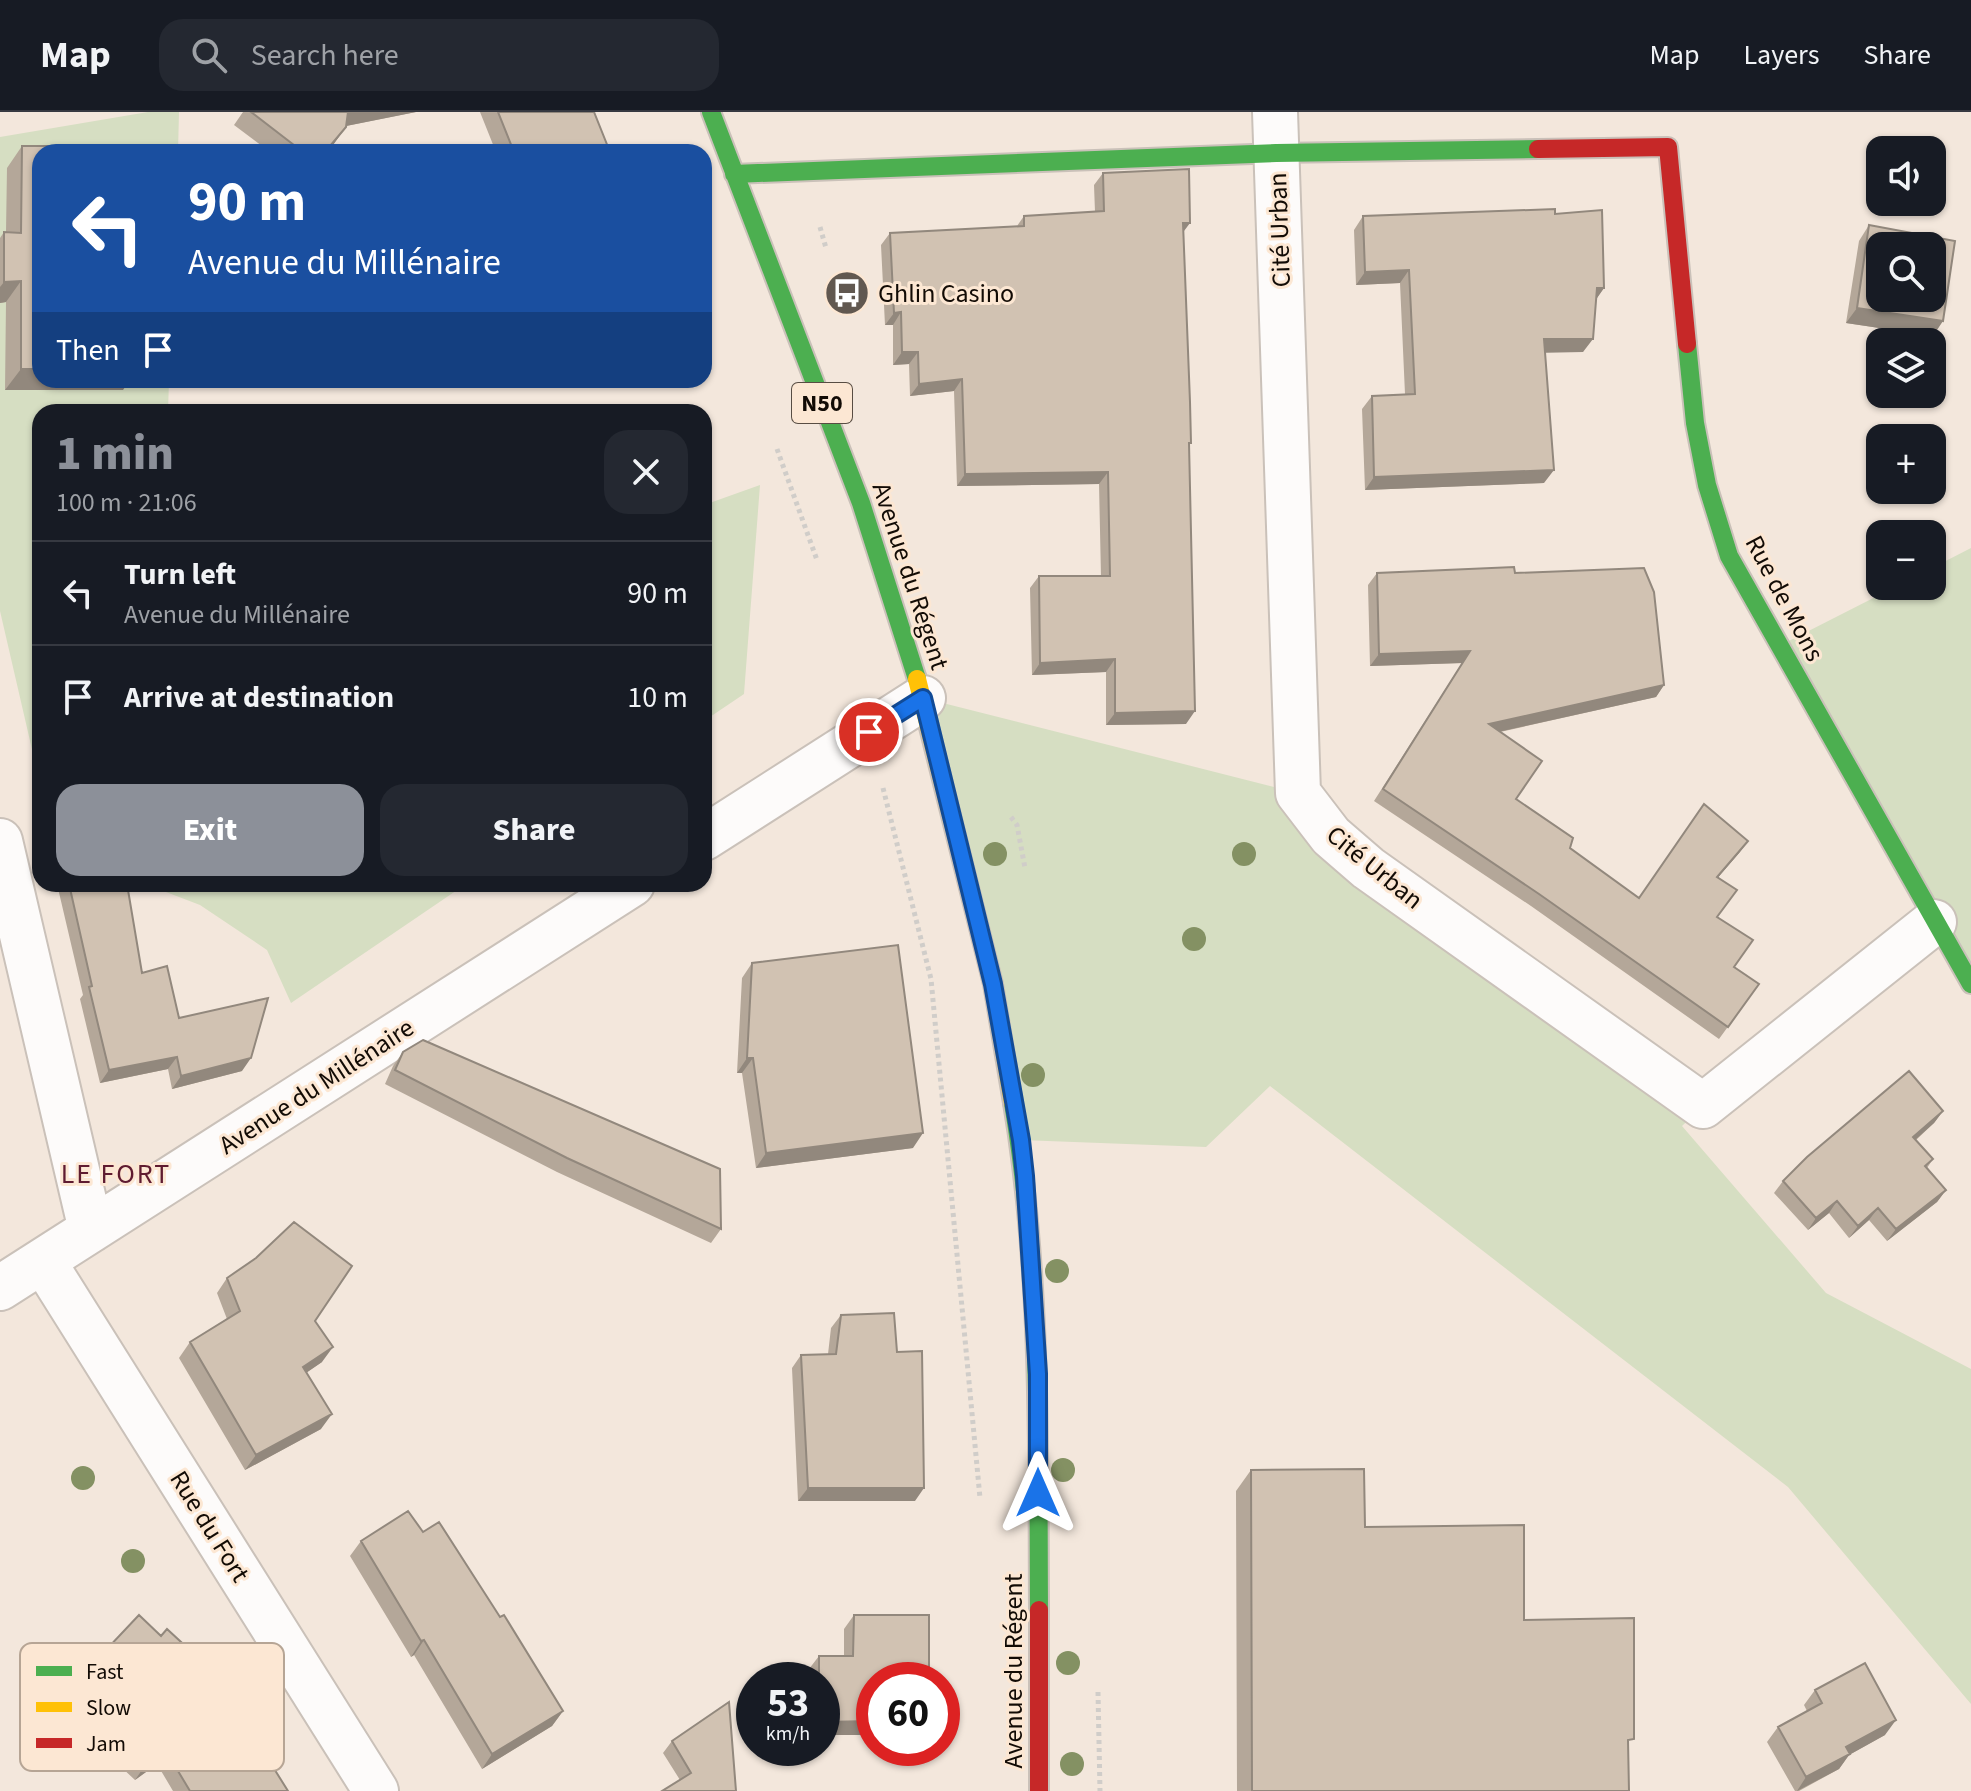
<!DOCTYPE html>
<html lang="en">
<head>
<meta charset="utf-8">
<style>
  body { margin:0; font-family:"Source Sans 3",sans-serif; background:#242831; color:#f1f3f6; height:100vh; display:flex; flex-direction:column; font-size:30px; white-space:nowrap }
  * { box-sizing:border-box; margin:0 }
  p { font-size:26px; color:#9ea1a6 }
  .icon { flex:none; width:44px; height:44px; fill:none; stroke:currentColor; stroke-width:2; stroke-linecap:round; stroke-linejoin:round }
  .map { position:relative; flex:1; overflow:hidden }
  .sheet { position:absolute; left:32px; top:292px; width:680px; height:488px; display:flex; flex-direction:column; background:#171b24; border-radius:24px; box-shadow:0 2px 6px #0004 }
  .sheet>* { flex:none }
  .banner { position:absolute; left:32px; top:32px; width:680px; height:244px; border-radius:24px; box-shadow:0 2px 6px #0004; background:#1a4fa0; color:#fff; overflow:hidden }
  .tools { position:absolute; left:1866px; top:24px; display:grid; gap:16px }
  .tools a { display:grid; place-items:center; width:80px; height:80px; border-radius:16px; background:#171b24; box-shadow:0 2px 6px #0004; font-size:40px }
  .speed { position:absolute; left:736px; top:1550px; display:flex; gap:16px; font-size:40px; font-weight:700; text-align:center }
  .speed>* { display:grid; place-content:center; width:104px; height:104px; border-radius:50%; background:#171b24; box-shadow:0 2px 6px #0004; line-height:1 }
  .speed small { font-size:20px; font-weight:400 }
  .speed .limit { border:12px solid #d22; background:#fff; color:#111 }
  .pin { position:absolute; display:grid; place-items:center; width:68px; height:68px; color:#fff; margin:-34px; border:4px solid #fff; border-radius:50%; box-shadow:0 2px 8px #0007 }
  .me { position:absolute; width:88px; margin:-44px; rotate:0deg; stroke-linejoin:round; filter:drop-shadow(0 0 6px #0008) }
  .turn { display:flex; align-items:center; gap:28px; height:168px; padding:0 24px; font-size:36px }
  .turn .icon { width:104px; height:104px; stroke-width:2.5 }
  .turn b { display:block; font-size:56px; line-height:68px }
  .then { display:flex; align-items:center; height:76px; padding:0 24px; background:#0003; gap:16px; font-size:30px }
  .round { display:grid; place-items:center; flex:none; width:84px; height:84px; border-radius:24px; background:#242831 }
  .overview { display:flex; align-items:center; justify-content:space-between; height:136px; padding:0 24px }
  h1 { font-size:48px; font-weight:800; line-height:60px; color:#8c9099 }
  .cta { display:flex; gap:16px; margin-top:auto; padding:16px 24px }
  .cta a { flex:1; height:92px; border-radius:24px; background:#8c9099; color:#fff; font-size:32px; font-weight:800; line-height:92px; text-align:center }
  .cta a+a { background:#242831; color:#f1f3f6 }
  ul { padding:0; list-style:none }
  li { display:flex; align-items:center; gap:24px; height:104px; padding:0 24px; border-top:2px solid #363941 }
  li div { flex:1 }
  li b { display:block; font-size:30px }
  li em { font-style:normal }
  header { display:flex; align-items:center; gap:48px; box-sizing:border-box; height:112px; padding:0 40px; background:#171b24; border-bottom:2px solid #363941 }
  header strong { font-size:38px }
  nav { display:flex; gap:44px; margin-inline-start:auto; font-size:28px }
  .search { width:560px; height:72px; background:#242831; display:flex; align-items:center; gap:20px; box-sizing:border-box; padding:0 28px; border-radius:24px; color:#9ea1a6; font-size:30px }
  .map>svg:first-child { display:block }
</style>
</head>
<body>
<header>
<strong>Map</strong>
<div class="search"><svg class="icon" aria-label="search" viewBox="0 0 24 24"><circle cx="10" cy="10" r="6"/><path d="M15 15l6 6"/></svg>Search here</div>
<nav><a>Map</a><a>Layers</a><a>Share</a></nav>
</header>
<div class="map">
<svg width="1971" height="1679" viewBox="0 0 1971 1679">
  <rect width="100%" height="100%" fill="#f3e7dc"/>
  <path fill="#d6dec2" d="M148 0H179L178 40H40V268H169L168 300H40V672L0 499V25Z
    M760 373 744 582 704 609V393Z
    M1971 436V872L1779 534 1897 474H1932V456Z
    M923 586 1298 681 1703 994 1682 1014 1826 1181 1971 1257V1592L1788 1375 1270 974 1206 1035 1021 1028Z
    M145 772H466L291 891 267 838 200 793Z"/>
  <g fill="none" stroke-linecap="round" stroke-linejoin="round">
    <g stroke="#cac1b9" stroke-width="48">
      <path id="street" d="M1275 0 1298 681 1331 724 1368 756 1703 994 1934 810
        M704 726 923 586
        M0 729 91 1118
        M43 1149 376 1679
        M0 1176 632 772"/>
    </g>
    <g stroke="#cac1b9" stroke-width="22">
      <path id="fast" d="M711 0 861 391 917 567
        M734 62 1276 41 1538 37
        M1687 232 1695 311 1707 373 1729 444 1971 872
        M1013 991C1041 1158 1038 1329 1039 1498"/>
    </g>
    <g stroke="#cac1b9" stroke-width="22">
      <path id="slow" d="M917 567 993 872 1013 991"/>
    </g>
    <g stroke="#cac1b9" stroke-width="22">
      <path id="jam" d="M1538 37 1668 35 1687 232
        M1039 1498V1679"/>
    </g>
    <path stroke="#d0cdc9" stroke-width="5" stroke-dasharray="4 4" stroke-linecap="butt" d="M820 115 826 136
      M777 337 817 448
      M883 676 931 867 980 1386
      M1011 705 1017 713 1025 756
      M1098 1580 1100 1679"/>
    <use href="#street" stroke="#fdfbfa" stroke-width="44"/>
    <use href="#fast" stroke="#4caf50" stroke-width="18"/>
    <use href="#slow" stroke="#ffc107" stroke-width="18"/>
    <use href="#jam" stroke="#c62828" stroke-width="18"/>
  </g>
  <g fill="#849163">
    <circle cx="995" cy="742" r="12"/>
    <circle cx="1244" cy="742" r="12"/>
    <circle cx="1194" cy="827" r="12"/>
    <circle cx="1033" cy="963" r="12"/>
    <circle cx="1057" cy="1159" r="12"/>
    <circle cx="1063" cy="1358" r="12"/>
    <circle cx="83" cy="1366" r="12"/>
    <circle cx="133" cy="1449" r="12"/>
    <circle cx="1068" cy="1551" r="12"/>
    <circle cx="1072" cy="1652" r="12"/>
  </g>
  <path fill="#b4a799" d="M243 0H416L346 14 328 40H270L234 13Z
    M480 0H594L610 40H496Z
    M22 34 123 278H5L6 190 0 191V126L4 120H6L7 56Z
    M1103 61 1183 120 1189 334 1186 612 1106 613V560L1032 563 1030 476 1039 464H1101L1099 372 957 374 954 279 910 284 909 252 893 253V213H885L881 133 890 121 1017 114 1024 104 1095 100 1094 73Z
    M1555 102 1604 176 1596 187 1583 240H1545L1544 371 1365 378 1362 297 1372 284 1405 282 1400 171 1356 173 1354 118 1363 104Z
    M1869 113 1933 224 1846 211 1859 129Z
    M519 268H541L522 275Z
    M1377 461H1515L1664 573 1656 585 1500 620 1516 687 1570 736 1639 786 1748 729 1739 741 1718 765V805L1734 855 1759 872 1719 927 1531 794 1374 689 1462 551 1370 554 1368 473Z
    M57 772H127L142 861 179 906 242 959 172 977 168 957 100 971 80 887 83 883Z
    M752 851 913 1036 756 1056 742 961H737L742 866Z
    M403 940 721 1117 711 1131 557 1060 385 972 393 954Z
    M1943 999 1934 1011 1916 1028 1933 1047 1927 1056 1946 1078 1937 1090 1887 1129 1869 1108 1849 1126 1829 1101 1808 1118 1774 1081 1783 1069Z
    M227 1166 315 1209 322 1250 307 1260 321 1317 245 1358 179 1246 190 1230 227 1207 217 1181Z
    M841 1203 897 1240 915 1389H798L792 1256 801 1243 828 1242 831 1216Z
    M1251 1358 1365 1415 1524 1508 1628 1635 1629 1679H1237L1236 1379Z
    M423 1420 500 1505 563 1599 552 1614 482 1657 414 1543 411 1545 350 1444 361 1429Z
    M854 1503H929L822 1568H809V1557L819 1544H844V1517Z
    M104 1540 253 1623 288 1679H173L157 1652 135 1668 105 1640 100 1589 82 1573 97 1554 95 1553Z
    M1815 1578 1885 1623 1849 1643 1839 1657 1799 1679H1795L1767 1630 1778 1615 1807 1599 1804 1593Z
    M672 1629 736 1679 680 1668 663 1641Z"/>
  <path fill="#92887d" d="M348 0H416L336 16Z
    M346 15 328 40H325Z
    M1183 111H1190L1181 123Z
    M1409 158 1400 171 1356 173 1365 160Z
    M21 169 6 190 0 191V175L4 170Z
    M1597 176H1604L1595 189Z
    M1857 196 1943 209 1933 224 1846 211Z
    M901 200 893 213H885L894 201Z
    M1544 227H1593L1583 240 1534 241Z
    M902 240H918L909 252 893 253Z
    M21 257H40V268H130L123 278H5Z
    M962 267 954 279 910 284 919 272Z
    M527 268H541L522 275Z
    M1554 358 1544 371 1365 378 1374 365Z
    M1108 360 1099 372 957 374 965 362Z
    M1470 539 1462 551 1370 554 1379 542Z
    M1115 547 1106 560 1032 563 1040 551Z
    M1664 573 1656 585 1480 624 1489 612Z
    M1195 599 1186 612 1106 613 1115 601Z
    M1748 729 1739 741 1708 777 1717 765Z
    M177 945 168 957 100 971 109 958Z
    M251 946 242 959 172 977 181 964Z
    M747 946H753L742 961H737Z
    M1943 999 1934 1011 1905 1037 1913 1025Z
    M923 1021 913 1036 756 1056 766 1041Z
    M1946 1078 1937 1090 1887 1129 1896 1117Z
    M1837 1089 1829 1101 1808 1118 1816 1106Z
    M1878 1096 1869 1108 1849 1126 1858 1114Z
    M333 1235 322 1250 293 1270 303 1255Z
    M332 1302 321 1317 245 1358 256 1343Z
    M808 1376H924L915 1389H798Z
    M424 1528 414 1543 411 1545 421 1529Z
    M563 1599 552 1614 482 1657 492 1642Z
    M1896 1608 1885 1623 1849 1643 1839 1657 1797 1679 1806 1665 1846 1635Z
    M874 1609V1623H822V1610Z
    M166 1639 157 1652 135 1668 144 1655Z"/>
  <path fill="#d1c2b2" stroke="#92887d" stroke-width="2" fill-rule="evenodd" d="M251 0H348L346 15 325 40H303Z
    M498 0H594L610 40H514Z
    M22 34H138V40H40V257H21V169L4 170V120L21 121Z
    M1189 57 1190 111H1183L1190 290 1191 331H1189L1195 599 1115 601V547L1040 551 1039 464H1110L1108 360 965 362 962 267 919 272 918 240H902L901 200 894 201 890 121 1024 114V104L1104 99 1103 61Z
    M1555 97V102L1602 98 1604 176H1597L1593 227H1544L1554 358 1374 365 1372 284 1415 282 1409 158 1365 160 1363 104Z
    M1869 113 1955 129 1943 209 1857 196ZM1880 134H1932V186H1880Z
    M1514 455 1515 461 1644 456 1654 480 1664 573 1489 612 1542 649 1516 687 1573 726 1570 736 1639 786 1704 692 1748 729 1717 765 1737 778 1717 805 1753 828 1734 855 1759 872 1728 915 1539 782 1383 677 1470 539 1379 542 1377 461Z
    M69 772H127L142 861 167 854 179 906 268 886 251 946 181 964 177 945 109 958 89 875 92 874Z
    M898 833 923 1021 766 1041 753 946H747L752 851Z
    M423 928 720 1057 721 1117 567 1046 395 958 403 940Z
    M1909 959 1943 999 1913 1025 1933 1047 1925 1054 1946 1078 1896 1117 1878 1096 1858 1114 1837 1089 1816 1106 1783 1069 1807 1045Z
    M294 1110 352 1154 315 1209 333 1235 303 1255 332 1302 256 1343 190 1230 240 1199 227 1166 256 1146Z
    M894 1201 897 1240 922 1239 924 1376H808L801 1243 836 1242 841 1203Z
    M1364 1357 1365 1415 1524 1413V1508L1634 1506V1627L1628 1628 1629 1679H1252L1251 1358Z
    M408 1399 423 1420 439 1410 500 1505 504 1503 563 1599 492 1642 424 1528 421 1529 361 1429Z
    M139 1503 161 1524 167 1517 222 1568 253 1623 288 1679H190L166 1639 144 1655 114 1627 109 1576 91 1560 107 1542 104 1540Z
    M854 1503H929V1568H874V1609L822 1610V1568H819V1544H853Z
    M1865 1551 1896 1608 1846 1635 1850 1642 1806 1665 1778 1615 1822 1591 1815 1578Z
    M729 1590 736 1679H662L691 1661 672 1629Z"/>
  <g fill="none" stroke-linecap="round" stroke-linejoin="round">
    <g stroke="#114b97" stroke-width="20">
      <path id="route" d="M869 620 923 586 993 872 1021 1028 1025 1064 1038 1262V1381"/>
    </g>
    <use href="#route" stroke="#1a73e8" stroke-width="14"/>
  </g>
  <defs>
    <g id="bus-disc" transform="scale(2.3)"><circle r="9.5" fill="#615850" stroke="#fce7d3"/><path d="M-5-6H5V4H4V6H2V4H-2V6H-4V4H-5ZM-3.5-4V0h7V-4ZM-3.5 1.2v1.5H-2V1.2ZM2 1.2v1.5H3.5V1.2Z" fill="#fff"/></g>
  </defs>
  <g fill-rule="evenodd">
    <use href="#bus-disc" x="847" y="181"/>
  </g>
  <g text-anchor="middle" stroke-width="6" stroke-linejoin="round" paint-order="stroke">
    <rect fill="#fce7d3" stroke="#584d43" stroke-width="2" x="792" y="271" width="60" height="40" rx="6"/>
    <g font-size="24" font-weight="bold" fill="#120b05">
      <text x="822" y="299">N50</text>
    </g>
    <g font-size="26" fill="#120b05" stroke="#fce7d3">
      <text transform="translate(1279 118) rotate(-92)" y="9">Cité Urban</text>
      <text transform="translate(911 464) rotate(72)" y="9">Avenue du Régent</text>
      <text transform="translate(1785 486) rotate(62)" y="9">Rue de Mons</text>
      <text transform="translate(1375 755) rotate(39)" y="9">Cité Urban</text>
      <text transform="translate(316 974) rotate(-33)" y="9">Avenue du Millénaire</text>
      <text transform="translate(210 1414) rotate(58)" y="9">Rue du Fort</text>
      <text transform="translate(1013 1559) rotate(-90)" y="9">Avenue du Régent</text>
    </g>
    <g font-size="26" fill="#120b05" stroke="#fce7d3" text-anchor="start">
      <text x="878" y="190">Ghlin Casino</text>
    </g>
    <g font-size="28" letter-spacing="2" fill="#5f1b30" stroke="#fce7d3">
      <text x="116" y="1071">LE FORT</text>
    </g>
  </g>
  <rect x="20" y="1531" width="264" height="128" rx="12" fill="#fce7d3" stroke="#b6a595" stroke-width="2"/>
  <rect x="36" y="1554" width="36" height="10" fill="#4caf50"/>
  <rect x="36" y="1590" width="36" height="10" fill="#ffc107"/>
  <rect x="36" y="1626" width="36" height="10" fill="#c62828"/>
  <g font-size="22" fill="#120b05">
    <text x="86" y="1567">Fast</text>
    <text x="86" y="1603">Slow</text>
    <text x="86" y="1639">Jam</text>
  </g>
</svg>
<div class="tools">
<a><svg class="icon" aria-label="sound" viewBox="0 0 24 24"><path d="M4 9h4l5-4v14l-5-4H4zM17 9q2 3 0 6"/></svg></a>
<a><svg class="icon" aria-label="search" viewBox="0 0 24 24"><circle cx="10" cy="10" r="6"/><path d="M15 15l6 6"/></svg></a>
<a><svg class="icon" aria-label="layers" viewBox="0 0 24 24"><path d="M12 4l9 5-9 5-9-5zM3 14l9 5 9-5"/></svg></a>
<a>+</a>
<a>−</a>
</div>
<div class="speed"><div>53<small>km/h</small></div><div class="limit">60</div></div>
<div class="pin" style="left:869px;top:620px;background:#d93025"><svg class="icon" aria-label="arrive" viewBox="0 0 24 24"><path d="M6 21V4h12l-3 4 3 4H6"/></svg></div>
<svg class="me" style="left:1038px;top:1381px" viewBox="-20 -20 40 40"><path d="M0-17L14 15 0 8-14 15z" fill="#1a73e8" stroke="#fff" stroke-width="4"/></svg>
<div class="banner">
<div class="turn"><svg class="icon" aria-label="left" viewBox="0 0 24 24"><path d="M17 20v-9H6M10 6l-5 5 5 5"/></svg><div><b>90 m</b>Avenue du Millénaire</div></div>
<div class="then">Then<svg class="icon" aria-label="arrive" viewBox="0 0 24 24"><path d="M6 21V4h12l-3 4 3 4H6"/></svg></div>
</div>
<section class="sheet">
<div class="overview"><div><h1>1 min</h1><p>100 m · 21:06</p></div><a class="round"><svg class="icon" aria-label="close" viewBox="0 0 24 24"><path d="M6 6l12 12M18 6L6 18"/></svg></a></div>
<ul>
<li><svg class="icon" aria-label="left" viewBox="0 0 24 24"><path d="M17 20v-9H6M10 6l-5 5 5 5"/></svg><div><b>Turn left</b><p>Avenue du Millénaire</p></div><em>90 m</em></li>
<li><svg class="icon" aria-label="arrive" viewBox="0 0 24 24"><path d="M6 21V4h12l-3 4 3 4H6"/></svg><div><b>Arrive at destination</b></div><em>10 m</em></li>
</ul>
<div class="cta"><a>Exit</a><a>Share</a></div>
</section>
</div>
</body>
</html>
